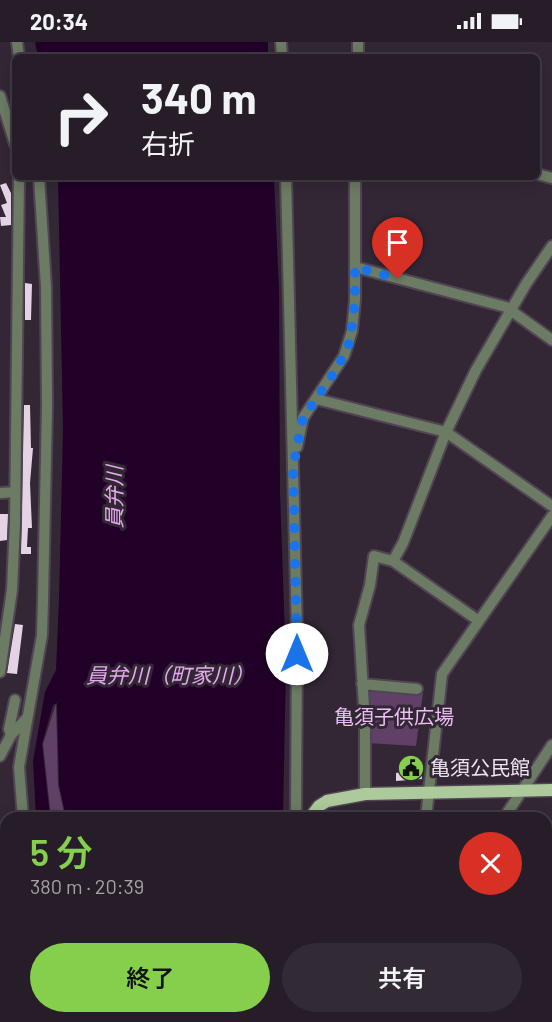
<!DOCTYPE html>
<html lang="ja">
<head>
<meta charset="utf-8">
<style>
  body { margin:0; font-family:Barlow,"Noto Sans JP",sans-serif; background:#322a34; color:#f1f3f6; height:100vh; display:flex; flex-direction:column; font-size:22px; white-space:nowrap }
  * { box-sizing:border-box; margin:0 }
  p { font-size:20px; color:#a4a2a8 }
  .icon { flex:none; width:33px; height:33px; fill:none; stroke:currentColor; stroke-width:2; stroke-linecap:round; stroke-linejoin:round }
  .map { position:relative; flex:1; overflow:hidden }
  .side { position:absolute; left:0px; top:770px; width:552px; height:212px; display:flex; flex-direction:column; background:#261d28; border-radius:18px 18px 0 0; box-shadow:0 3px 15px #0003,0 0 0 2px #423b45 }
  .side>* { flex:none }
  .banner { position:absolute; left:12px; top:12px; width:528px; height:126px; border-radius:9px; box-shadow:0 3px 15px #0003,0 0 0 2px #423b45; background:#261d28; color:#f1f3f6; overflow:hidden }
  .pin { position:absolute; display:grid; place-items:center; width:51px; height:51px; color:#fff; margin:-62px -26px; border-radius:50% 50% 50% 0; rotate:-45deg; box-shadow:0 0 6px #0007 }
  .pin .icon { rotate:45deg }
  .me { position:absolute; width:66px; margin:-33px; rotate:0deg; stroke-linejoin:round; filter:drop-shadow(0 0 4px #0008) }
  .turn { display:flex; align-items:center; gap:21px; height:126px; padding:0 30px; font-size:27px }
  .turn .icon { width:78px; height:78px; stroke-width:2.5 }
  .turn b { display:block; font-size:42px; line-height:51px }
  .round { display:grid; place-items:center; flex:none; width:63px; height:63px; border-radius:32px; background:#322a34 }
  .headline { display:flex; align-items:center; justify-content:space-between; height:102px; padding:0 30px }
  h1 { font-size:36px; font-weight:600; line-height:45px; color:#85cf4c }
  .button { display:flex; gap:12px; margin-top:auto; padding:12px 30px }
  .button a { flex:1; height:69px; border-radius:36px; background:#85cf4c; color:#111; font-size:24px; font-weight:600; line-height:69px; text-align:center }
  .button a+a { background:#322a34; color:#f1f3f6 }
  .status { display:flex; justify-content:space-between; align-items:center; height:42px; padding:0 30px; background:#261d28; direction:ltr }
  .status svg { height:16px; fill:currentColor }
  .map>svg:first-child { display:block }
</style>
</head>
<body>
<div class="status"><b>20:34</b><svg viewBox="0 0 49 12"><path d="M0 12V9h3v3zM5 12V6h3v6zM10 12V3h3v9zM15 12V0h3v12zM26 1h20v11H26zM47 4h2v5h-2z"/></svg></div>
<div class="map">
<svg width="552" height="980" viewBox="0 0 552 980">
  <rect width="100%" height="100%" fill="#332735"/>
  <path fill="#614067" d="M369 645 423 651 416 704 368 701 364 649Z
    M56 662 58 743 65 775H51L43 702Z"/>
  <path fill="#220128" d="M35 0H268V15H38Z
    M58 135H274L279 248 280 451 286 622 283 775H66L59 743 57 661 53 663 42 702 50 775H36L33 719 45 650 56 628 59 558 63 387Z
    M122 975H308L309 980H123Z"/>
  <g fill="none" stroke-linecap="round" stroke-linejoin="round">
    <path stroke="#220128" stroke-width="2" d="M546 902 552 894
      M492 980 496 975"/>
  </g>
  <path fill="#e3d3e5" d="M6 141 11 151V183L1 184 0 175H6L1 163 7 161 0 143Z
    M25 241 32 242 31 278H25Z
    M24 363H30L31 406H33L30 441 32 486H28L27 505H31V512H21Z
    M0 472H8L7 498 0 499Z
    M15 582 23 583 17 632 7 631Z
    M421 722 422 737 396 739V731L401 730V723Z"/>
  <g fill="none" stroke-linecap="round" stroke-linejoin="round">
    <g stroke="#514553" stroke-width="14">
      <path id="minor" d="M17 0 19 15
        M281 0 282 15
        M358 15V0
        M0 54 15 102
        M537 132 552 136
        M286 135 297 590 296 776
        M355 225 506 265 552 298
        M316 357 446 390 552 464
        M297 405 303 376 344 314 352 289 355 258V135
        M0 451 15 450
        M393 519 403 501 446 390 476 328 526 242 552 204
        M0 630 12 548 15 480 19 135
        M362 642 417 647
        M11 693 9 687 15 658
        M0 714 11 693 27 676
        M365 752V681L359 583 370 543 374 514 393 519 479 579
        M23 776 19 725 42 593 43 558 47 364 46 245 39 135
        M426 776 442 632 552 474
        M504 776 552 703
        M546 830 552 820
        M55 975 56 980
        M317 975 319 980
        M414 980V975
        M452 980 454 975"/>
    </g>
    <g stroke="#514553" stroke-width="15">
      <path id="major" d="M310 776 319 764 327 759 365 752 552 748
        M0 946 6 948"/>
    </g>
    <use href="#minor" stroke="#6c7b64" stroke-width="10"/>
    <use href="#major" stroke="#acca9b" stroke-width="12"/>
  </g>
  <g fill="none" stroke-linecap="round" stroke-linejoin="round">
    <path stroke="#1a73e8" stroke-width="10" stroke-dasharray="0 18" d="M297 612 293 425 303 376 338 325 350 299 355 258V225L398 237"/>
  </g>
  <defs>
    <g id="civic-disc" transform="scale(1.35)"><circle r="9.5" fill="#85cf4c" stroke="#332735"/><path d="M-.6-6.5H3V-4.5H.6V-3L4-1V1h2V6H-6V1h2V-1L-.6-3ZM-1.2 2.5V6h2.4V2.5Z" fill="#111"/></g>
  </defs>
  <g fill-rule="evenodd">
    <use href="#civic-disc" x="411" y="726"/>
  </g>
  <g text-anchor="middle" stroke-width="6" stroke-linejoin="round" paint-order="stroke">
    <g font-size="20" fill="#efbff7" stroke="#332735">
      <text x="394" y="682">亀須子供広場</text>
    </g>
    <g font-size="20" fill="#ece4ee" stroke="#332735" text-anchor="start">
      <text x="430" y="733">亀須公民館</text>
    </g>
    <g font-size="21" font-style="italic" fill="#e5a9ef" stroke="#332735">
      <text transform="translate(115 455) rotate(-90)" y="7">員弁川</text>
      <text x="170" y="641">員弁川（町家川）</text>
    </g>
  </g>
</svg>
<div class="pin" style="left:398px;top:237px;background:#d93025"><svg class="icon" aria-label="arrive" viewBox="0 0 24 24"><path d="M6 21V4h12l-3 4 3 4H6"/></svg></div>
<svg class="me" style="left:297px;top:612px" viewBox="-20 -20 40 40"><circle r="19" fill="#fff"/><path d="M0-13L10 11 0 6-10 11z" fill="#1a73e8"/></svg>
<div class="banner">
<div class="turn"><svg class="icon" aria-label="right" viewBox="0 0 24 24"><path d="M7 20v-9h11M14 6l5 5-5 5"/></svg><div><b>340 m</b>右折</div></div>
</div>
<section class="side">
<div class="headline"><div><h1>5 分</h1><p>380 m · 20:39</p></div><a class="round" style="background:#d93025;color:#fff"><svg class="icon" aria-label="close" viewBox="0 0 24 24"><path d="M6 6l12 12M18 6L6 18"/></svg></a></div>
<div class="button"><a>終了</a><a>共有</a></div>
</section>
</div>
</body>
</html>
